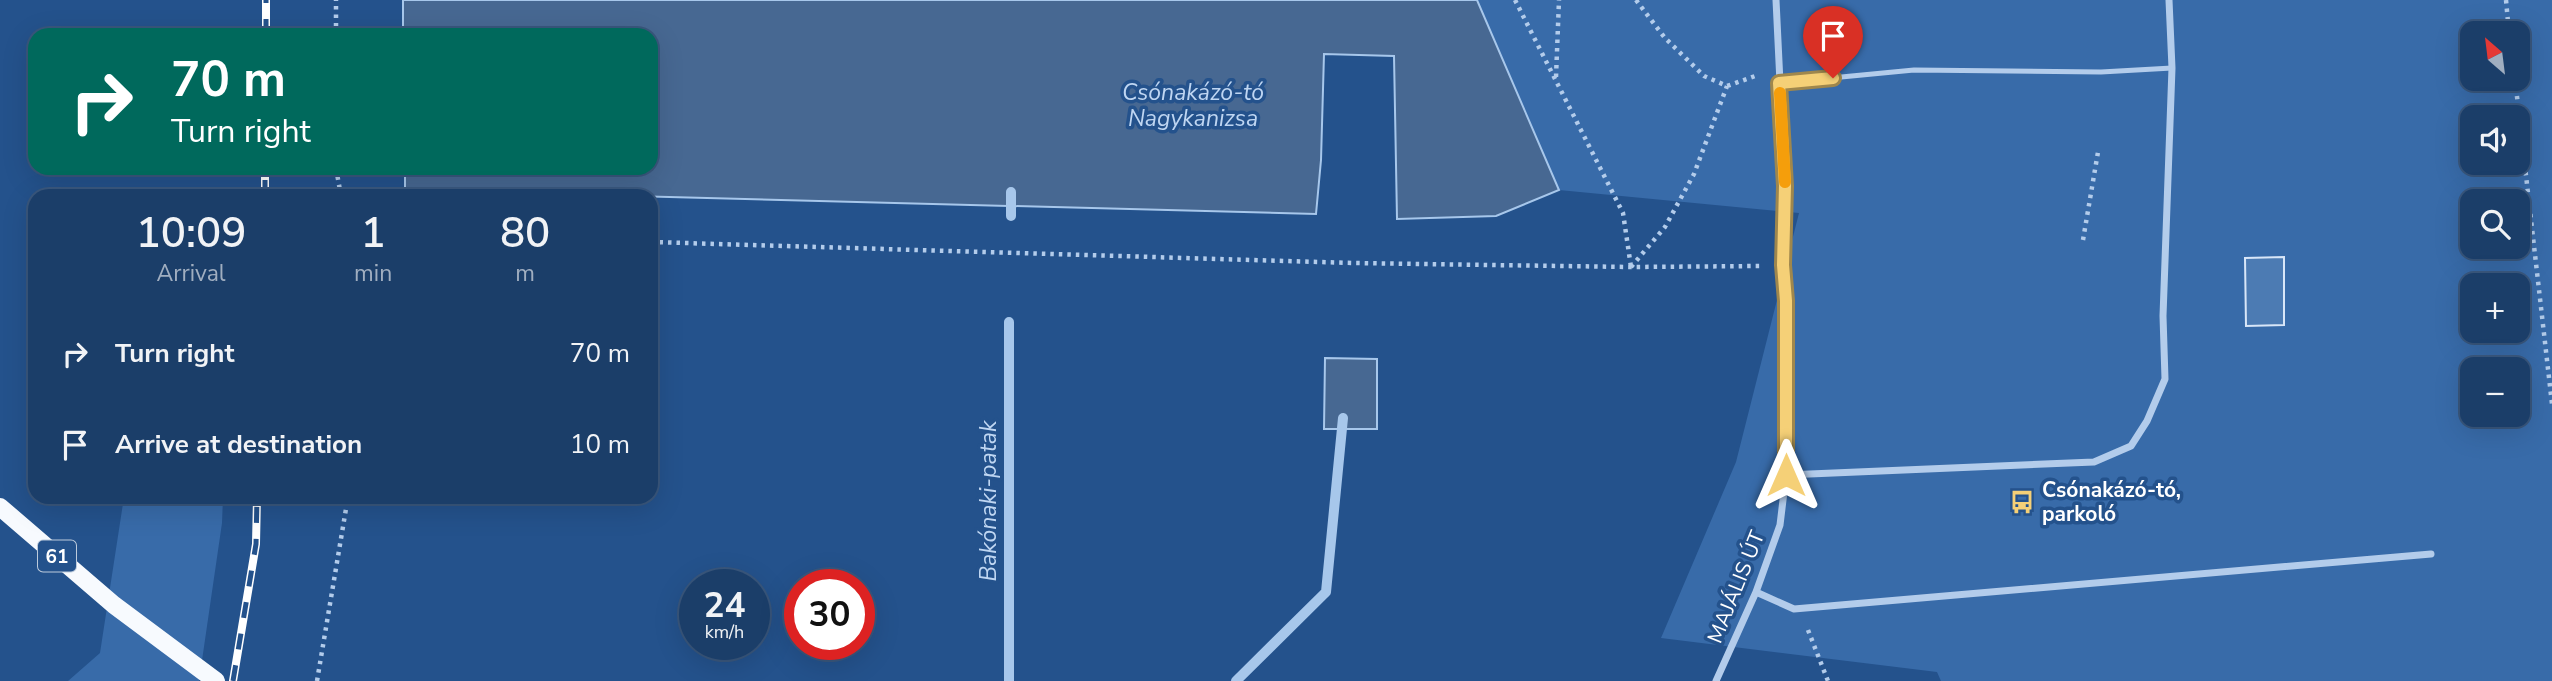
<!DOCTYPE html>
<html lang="en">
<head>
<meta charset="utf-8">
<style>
  body { margin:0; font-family:"Nunito Sans",sans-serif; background:#24456f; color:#f1f3f6; height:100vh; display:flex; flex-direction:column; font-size:26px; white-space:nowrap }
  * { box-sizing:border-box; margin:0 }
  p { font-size:23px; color:#a0aec0 }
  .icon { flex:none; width:38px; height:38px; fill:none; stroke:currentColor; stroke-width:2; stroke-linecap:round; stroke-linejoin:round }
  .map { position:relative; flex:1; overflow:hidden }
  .sheet { position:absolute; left:28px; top:189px; width:630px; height:315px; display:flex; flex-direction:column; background:#1b3e69; border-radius:21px; box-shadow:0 7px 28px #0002,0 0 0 2px #39577d }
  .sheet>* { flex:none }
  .hud { position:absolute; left:28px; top:28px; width:630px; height:147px; border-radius:21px; box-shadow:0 7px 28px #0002,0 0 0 2px #39577d; background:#00695c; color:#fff; overflow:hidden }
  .needle { width:46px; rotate:332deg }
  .buttons { position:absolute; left:2460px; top:21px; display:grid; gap:14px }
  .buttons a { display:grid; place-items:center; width:70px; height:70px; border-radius:14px; background:#1b3e69; box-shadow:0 7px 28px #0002,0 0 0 2px #39577d; font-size:35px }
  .speed { position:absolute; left:679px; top:569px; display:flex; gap:14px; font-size:35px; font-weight:700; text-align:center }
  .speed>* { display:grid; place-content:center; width:91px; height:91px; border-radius:50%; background:#1b3e69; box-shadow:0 7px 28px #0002,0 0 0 2px #39577d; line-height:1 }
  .speed small { font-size:18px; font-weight:400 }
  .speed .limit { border:10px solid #d22; background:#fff; color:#111 }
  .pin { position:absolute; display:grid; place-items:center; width:60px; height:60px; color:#fff; margin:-72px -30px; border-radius:50% 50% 50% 0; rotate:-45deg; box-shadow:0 0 7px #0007 }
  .pin .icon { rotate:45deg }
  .me { position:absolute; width:77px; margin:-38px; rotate:0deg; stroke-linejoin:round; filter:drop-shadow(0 0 5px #0008) }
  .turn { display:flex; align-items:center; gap:24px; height:147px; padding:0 28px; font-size:32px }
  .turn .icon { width:91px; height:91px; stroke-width:2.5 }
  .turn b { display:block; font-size:49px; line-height:60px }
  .eta { display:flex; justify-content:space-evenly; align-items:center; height:119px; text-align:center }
  .eta b { font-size:42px; font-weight:600; line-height:49px }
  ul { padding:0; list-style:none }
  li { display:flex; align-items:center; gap:21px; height:91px; padding:0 28px }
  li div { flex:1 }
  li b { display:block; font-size:26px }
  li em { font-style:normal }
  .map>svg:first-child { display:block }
</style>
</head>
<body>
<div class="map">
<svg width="2552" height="681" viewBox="0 0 2552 681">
  <rect width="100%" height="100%" fill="#24528c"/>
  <path fill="#386ba9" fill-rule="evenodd" d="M1477 0H2552V681H1941L1937 672 1661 638 1736 462 1799 213 1559 190ZM2473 33H2518V79H2473ZM2473 117H2518V163H2473ZM2473 201H2518V247H2473ZM2473 285H2518V331H2473ZM2473 369H2518V415H2473Z
    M124 497H223L222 523 199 681H68L100 653Z"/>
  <path fill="#476892" stroke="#a7c7eb" stroke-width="2" d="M403 0H1477L1559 190 1496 216 1397 219 1394 56 1324 54 1321 160 1316 214 405 190V168H651V35H403Z
    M1325 358 1377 359V429H1324Z"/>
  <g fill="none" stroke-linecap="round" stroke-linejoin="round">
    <path stroke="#a7c7eb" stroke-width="10" d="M1011 192V216
      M1009 322V681
      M1236 681 1326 592 1343 418"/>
  </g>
  <path fill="#4c7bb3" stroke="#d8e6f8" stroke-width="2" d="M2284 257V325L2246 326 2245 258Z"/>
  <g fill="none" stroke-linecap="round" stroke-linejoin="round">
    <path stroke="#b3cceb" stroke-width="4.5" stroke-dasharray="3.5 5" stroke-linecap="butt" d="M1515 0 1623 213 1631 267
      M1636 0 1665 38 1704 76 1727 86 1758 75
      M2506 0 2509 33
      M336 35V0
      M1556 77 1559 0
      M2515 79 2552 404
      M336 168 341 196
      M2083 240 2098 152
      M651 242 1352 263 1631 267 1763 266
      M1631 267 1665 227 1694 174 1727 86
      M1808 630 1828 681
      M317 681 348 497"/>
    <path stroke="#b3cceb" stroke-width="5" d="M1779 83 1914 70 2101 72 2172 68"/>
    <path stroke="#b3cceb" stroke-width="7" d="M1786 475 2094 462 2131 446 2147 421 2165 379 2163 316 2172 68 2169 0
      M1756 592 1794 609 2431 554
      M1716 681 1756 592 1780 525 1786 475V301L1783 265 1785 186 1776 0"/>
    <path stroke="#f7fafe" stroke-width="18" d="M0 507 114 605 216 681"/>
    <g stroke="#fff" stroke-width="8">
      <path id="rail" d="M266 35V0
        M265 196V168
        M233 681 256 544 257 497"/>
    </g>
    <use href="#rail" stroke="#24528c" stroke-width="5" stroke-dasharray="16" stroke-linecap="butt"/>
  </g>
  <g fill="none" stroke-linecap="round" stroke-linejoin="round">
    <g stroke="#9f874d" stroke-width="18">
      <path id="route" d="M1786 475V301L1783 265 1785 186 1779 83 1833 78"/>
    </g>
    <use href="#route" stroke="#f5d077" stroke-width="12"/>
    <path stroke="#f59e0b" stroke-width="12" d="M1780 93 1785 182"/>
  </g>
  <defs>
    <g id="bus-bare" transform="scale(1.89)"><path d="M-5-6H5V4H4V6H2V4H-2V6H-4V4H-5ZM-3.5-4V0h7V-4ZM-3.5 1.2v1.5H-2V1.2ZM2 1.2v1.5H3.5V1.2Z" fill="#f5d077" stroke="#24528c" stroke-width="2.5" paint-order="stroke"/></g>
  </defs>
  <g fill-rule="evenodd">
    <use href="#bus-bare" x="2022" y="502"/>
  </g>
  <g text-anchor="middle" stroke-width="7" stroke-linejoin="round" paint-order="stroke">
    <rect fill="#24528c" stroke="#bdcbdc" stroke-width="2" x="38" y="540.5" width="38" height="31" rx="5"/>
    <g font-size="19" font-weight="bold" fill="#fff">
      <text x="57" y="563">61</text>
    </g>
    <g font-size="21" font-weight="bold" fill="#fff" stroke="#24528c" text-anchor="start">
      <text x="2042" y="497">Csónakázó-tó,<tspan x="2042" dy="24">parkoló</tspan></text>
    </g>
    <g font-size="21" fill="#fff" stroke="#24528c">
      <text transform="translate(1736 587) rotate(-68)" y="7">MAJÁLIS ÚT</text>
    </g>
    <g font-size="23" font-style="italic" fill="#bfd6f2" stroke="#24528c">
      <text x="1193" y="100">Csónakázó-tó<tspan x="1193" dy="26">Nagykanizsa</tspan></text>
      <text transform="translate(988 501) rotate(-90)" y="8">Bakónaki-patak</text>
    </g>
  </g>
</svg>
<div class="buttons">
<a><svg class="needle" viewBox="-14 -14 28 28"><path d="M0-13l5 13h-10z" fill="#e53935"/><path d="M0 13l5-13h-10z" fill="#a0aec0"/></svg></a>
<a><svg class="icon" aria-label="sound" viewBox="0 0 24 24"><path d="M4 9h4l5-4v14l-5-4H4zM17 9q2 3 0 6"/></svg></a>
<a><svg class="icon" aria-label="search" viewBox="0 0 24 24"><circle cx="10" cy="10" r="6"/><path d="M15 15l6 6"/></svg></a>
<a>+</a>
<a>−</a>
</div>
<div class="speed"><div>24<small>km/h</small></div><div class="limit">30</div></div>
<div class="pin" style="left:1833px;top:78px;background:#d93025"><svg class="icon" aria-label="arrive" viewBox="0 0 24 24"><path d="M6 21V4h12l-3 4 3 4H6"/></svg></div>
<svg class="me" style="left:1786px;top:475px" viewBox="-20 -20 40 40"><path d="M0-17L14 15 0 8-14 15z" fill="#f5d077" stroke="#fff" stroke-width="4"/></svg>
<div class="hud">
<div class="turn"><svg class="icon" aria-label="right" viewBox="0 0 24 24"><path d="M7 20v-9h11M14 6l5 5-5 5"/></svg><div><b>70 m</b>Turn right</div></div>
</div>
<section class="sheet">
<div class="eta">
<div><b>10:09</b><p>Arrival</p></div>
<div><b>1</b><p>min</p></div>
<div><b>80</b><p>m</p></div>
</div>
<ul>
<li><svg class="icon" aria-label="right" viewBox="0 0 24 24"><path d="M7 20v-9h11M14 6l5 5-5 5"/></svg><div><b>Turn right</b></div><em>70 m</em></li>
<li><svg class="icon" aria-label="arrive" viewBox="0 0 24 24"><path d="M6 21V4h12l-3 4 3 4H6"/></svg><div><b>Arrive at destination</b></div><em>10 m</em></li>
</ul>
</section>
</div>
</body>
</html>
